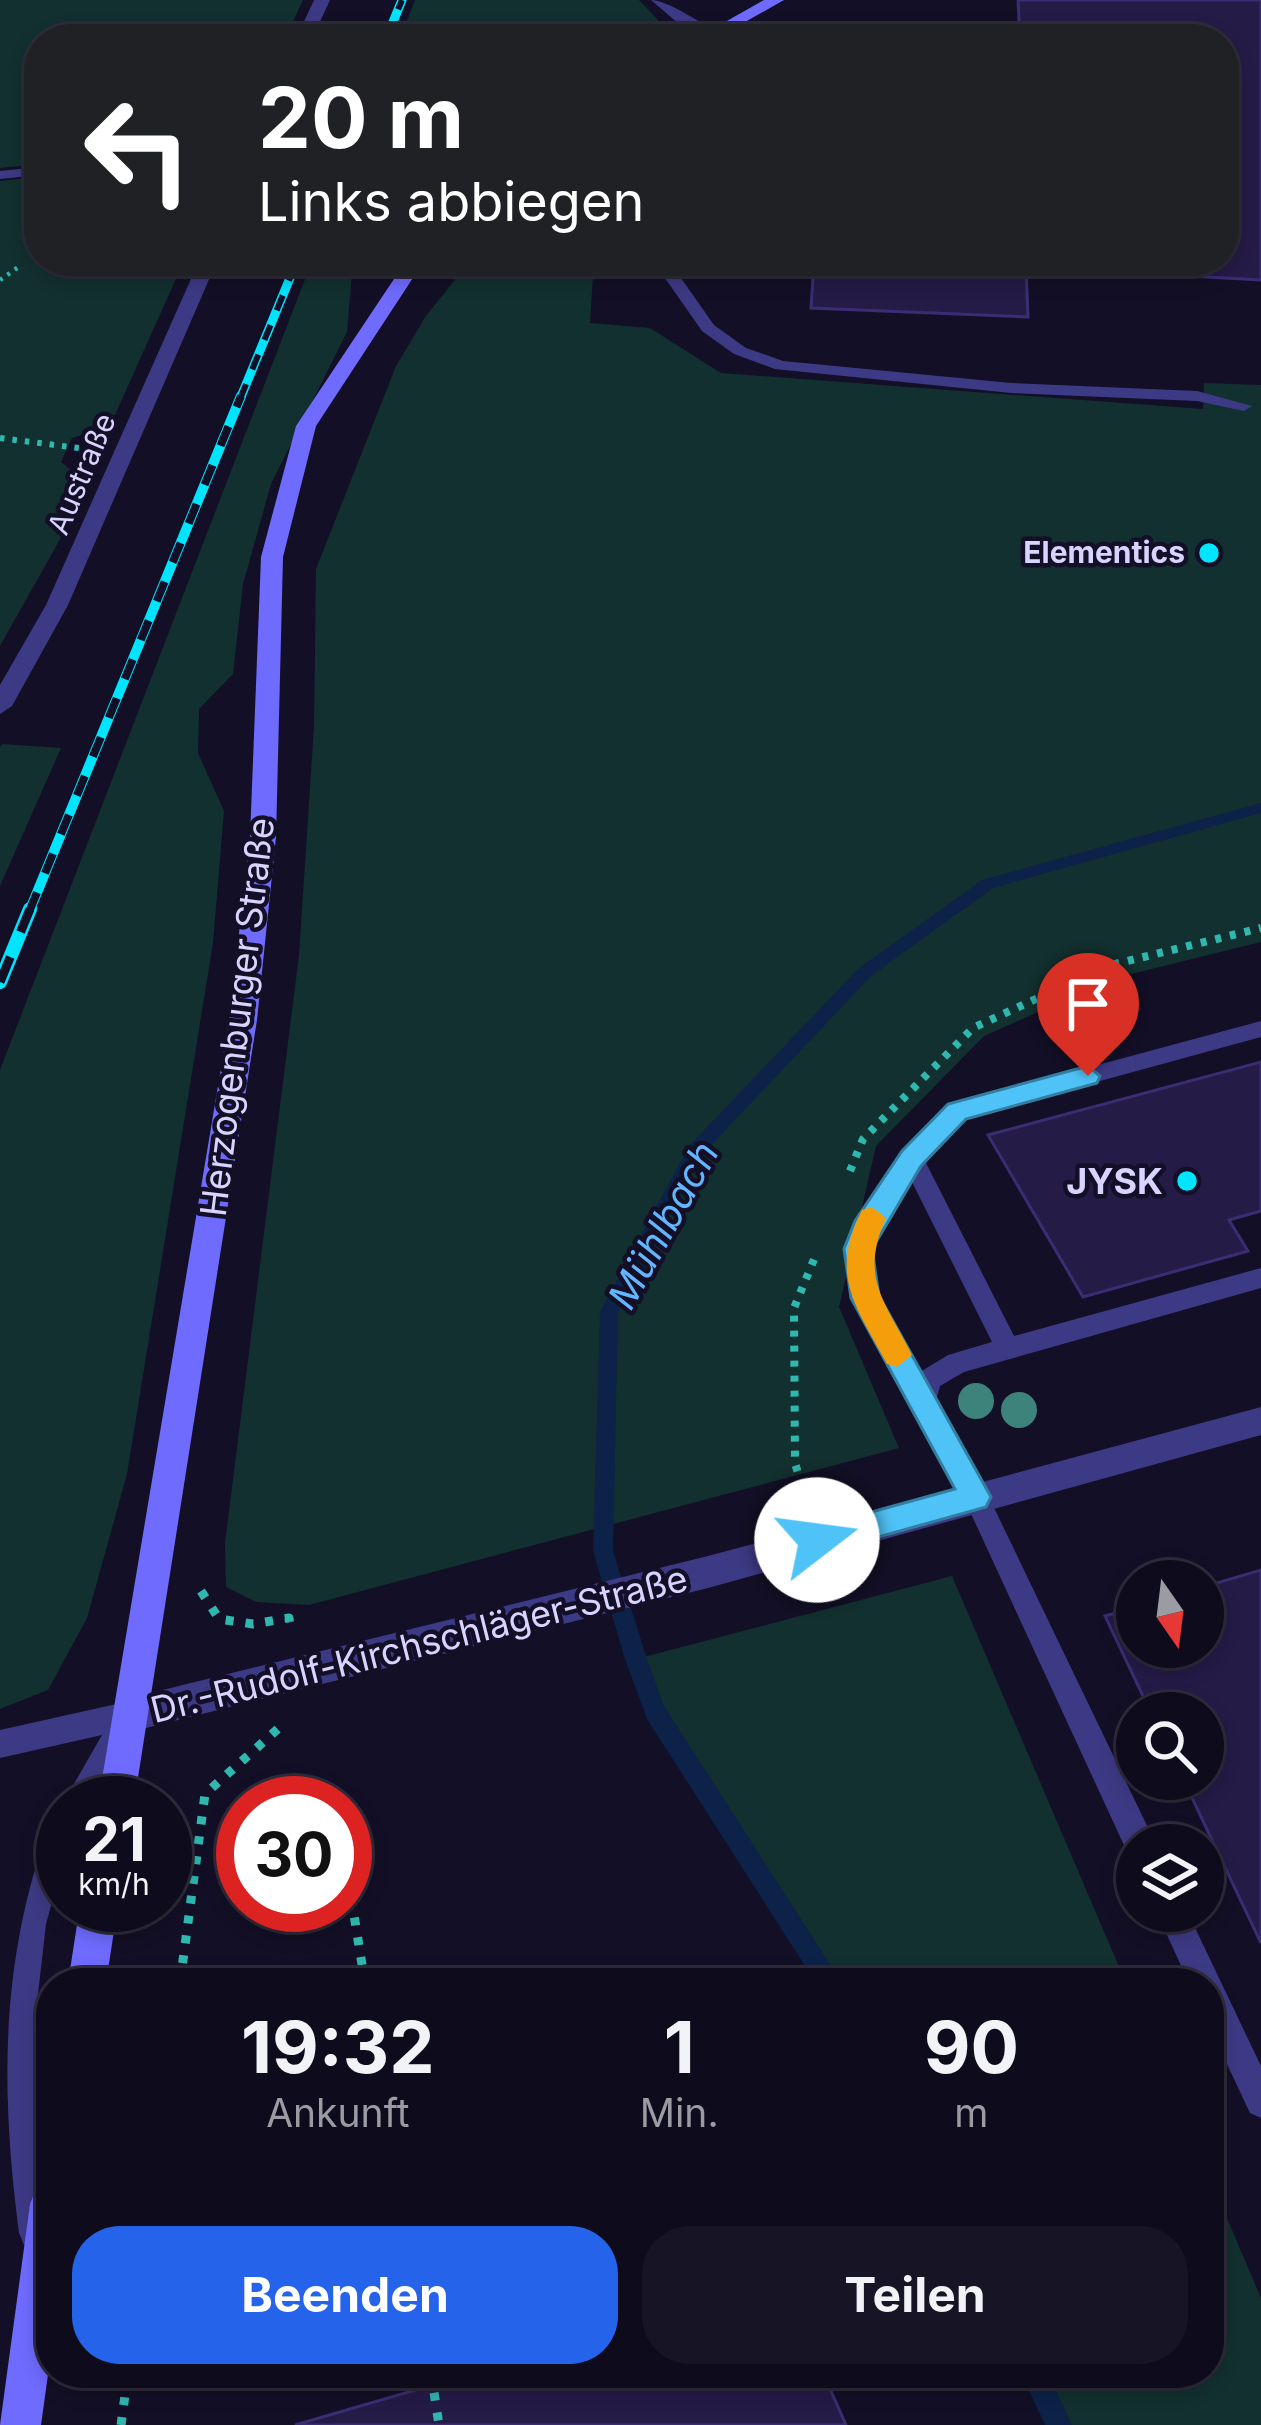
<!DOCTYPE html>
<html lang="de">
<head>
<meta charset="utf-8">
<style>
  body { margin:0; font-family:Inter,sans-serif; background:#171425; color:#f1f3f6; height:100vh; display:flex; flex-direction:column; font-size:45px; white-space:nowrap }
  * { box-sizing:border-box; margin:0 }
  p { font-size:39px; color:#9b9ba3 }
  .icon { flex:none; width:66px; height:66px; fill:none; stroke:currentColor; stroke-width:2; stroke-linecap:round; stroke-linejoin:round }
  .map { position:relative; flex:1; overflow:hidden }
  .side { position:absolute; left:36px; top:1968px; width:1188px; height:420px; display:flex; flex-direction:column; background:#0e0b1c; border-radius:48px; box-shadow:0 6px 18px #0003,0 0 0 3px #2e2b3b }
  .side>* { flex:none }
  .hud { position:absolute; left:24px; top:24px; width:1215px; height:252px; border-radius:48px; box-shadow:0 6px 18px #0003,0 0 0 3px #2e2b3b; background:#202124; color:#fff; overflow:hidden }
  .needle { width:78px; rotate:166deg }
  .buttons { position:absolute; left:1116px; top:1560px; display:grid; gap:24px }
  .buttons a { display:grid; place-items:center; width:108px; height:108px; border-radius:50%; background:#0e0b1c; box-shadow:0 6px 18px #0003,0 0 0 3px #2e2b3b; font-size:60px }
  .speed { position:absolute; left:36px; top:1776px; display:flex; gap:24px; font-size:60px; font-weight:700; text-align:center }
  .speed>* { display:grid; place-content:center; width:156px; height:156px; border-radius:50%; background:#0e0b1c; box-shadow:0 6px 18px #0003,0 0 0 3px #2e2b3b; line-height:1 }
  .speed small { font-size:30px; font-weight:400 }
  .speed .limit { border:18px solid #d22; background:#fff; color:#111 }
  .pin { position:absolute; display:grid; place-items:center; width:102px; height:102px; color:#fff; margin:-123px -51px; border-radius:50% 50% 50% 0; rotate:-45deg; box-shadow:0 0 12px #0007 }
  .pin .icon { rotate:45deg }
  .me { position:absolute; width:132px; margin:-66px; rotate:75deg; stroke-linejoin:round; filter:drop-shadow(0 0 9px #0008) }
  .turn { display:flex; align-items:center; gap:42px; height:252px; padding:0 36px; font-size:54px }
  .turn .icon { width:156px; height:156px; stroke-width:2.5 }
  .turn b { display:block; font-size:84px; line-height:102px }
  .eta { display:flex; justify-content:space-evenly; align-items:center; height:204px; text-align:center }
  .eta b { font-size:72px; font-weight:700; line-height:84px }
  .button { display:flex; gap:24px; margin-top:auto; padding:24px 36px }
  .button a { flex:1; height:138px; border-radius:48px; background:#2563eb; color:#fff; font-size:48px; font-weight:700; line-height:138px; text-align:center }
  .button a+a { background:#171425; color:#f1f3f6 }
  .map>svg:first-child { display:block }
</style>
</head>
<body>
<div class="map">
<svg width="1261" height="2425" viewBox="0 0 1261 2425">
  <rect width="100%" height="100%" fill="#130f26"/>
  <path fill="#12302f" d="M0 0H303L285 39H39V164L0 168Z
    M415 0H639L672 35 400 39Z
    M39 177V261H184L110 426 72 438 61 462 82 479 81 502 0 646V181Z
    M312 261H353L347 332 271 484 243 584 233 674 199 709 198 753 224 811 213 943 127 1474 87 1618 48 1690 0 1709V1070Z
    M470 261H594L590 323 650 328 721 373 1203 409 1204 383 1261 385V942L1115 978 984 1036 876 1146 839 1307 899 1448 309 1605 256 1602 226 1587 225 1543 299 955 314 727 316 569 396 366 426 316Z
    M2 744 61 748 0 886V747Z
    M952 1576 1126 1983H830L655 1712 636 1659Z
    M1209 2176 1261 2298V2425H1059L1034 2373H1209Z"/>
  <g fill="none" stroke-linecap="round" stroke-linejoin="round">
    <path fill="#0c2248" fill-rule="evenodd" d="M1261 803V813L993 888 871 976 701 1156 618 1312 613 1551 647 1659 664 1706 842 1983H816L647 1719 625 1659 593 1551 600 1312 689 1146 859 968 982 880Z
      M1021 2373H1048L1072 2425H1045Z"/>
  </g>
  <path fill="#241b47" stroke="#3b2d73" stroke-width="3" d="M1018 0H1261V280L1026 267 1028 317 811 308 814 261H1224V39H1020Z
    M1261 1062V1211L1229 1220 1248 1251 1083 1297 988 1135Z
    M1261 1570V1943L1183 1779H1203V1713H1151L1105 1616 1137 1607V1647H1203V1587Z
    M474 2373H823L846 2425H295Z"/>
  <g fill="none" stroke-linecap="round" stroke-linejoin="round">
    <path stroke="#2fb8b0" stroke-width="4.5" stroke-dasharray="3 6" stroke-linecap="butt" d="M0 280 20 266"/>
    <path stroke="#2fb8b0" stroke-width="6" stroke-dasharray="4.5 8" stroke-linecap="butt" d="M0 438 86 449"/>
    <path stroke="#2fb8b0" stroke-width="8" stroke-dasharray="6 9" stroke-linecap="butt" d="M850 1171 863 1139 973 1028 1107 966 1261 928
      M806 1500 795 1463 794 1308 815 1257"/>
    <path stroke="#2fb8b0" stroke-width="9" stroke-dasharray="8 12" stroke-linecap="butt" d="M201 1591 219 1619 253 1624 289 1618 290 1629
      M165 1860H197
      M348 1878 365 1983
      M180 1983 205 1794 280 1727
      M431 2373 439 2425
      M121 2425 128 2373"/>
    <path fill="#3d3a85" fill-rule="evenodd" d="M651 0C667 0 703 24 719 34L712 38 680 25Z
      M39 167V175L0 179V171Z
      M653 261H669L714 325 746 348 783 361 1011 383 1197 391 1252 406 1244 411 1197 401 1011 393 775 369 734 354 702 331Z
      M1261 1021V1037L965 1118 925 1161 1014 1336 1261 1268V1288L964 1372 940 1386 936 1401 985 1489 1151 1834 1155 1845H1137V1859L1129 1856 967 1505 853 1298 846 1249 855 1222 904 1152 949 1105ZM911 1180 992 1342 948 1355 920 1372C900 1337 858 1279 874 1237 881 1217 898 1198 911 1180Z
      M130 1701 140 1705 144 1715 140 1725 133 1728 130 1742 94 1803H63L102 1735 0 1758V1730Z
      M63 1814V1863L46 1924 33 2038 34 2103 51 2221 48 2245 36 2250 24 2245 19 2233C0 2086 0 1958 52 1818Z
      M1156 1911H1187L1261 2066V2118L1250 2113 1209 2026V1983H1189Z"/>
    <path fill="#3d3a85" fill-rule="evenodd" d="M314 0H330L312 39H296Z
      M199 261H217L68 605 12 706 0 714V685L46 605Z
      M1261 1407V1435L708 1588 130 1732 117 1727 112 1715 117 1703 130 1698 708 1556Z"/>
    <path fill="#6f6bff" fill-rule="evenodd" d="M764 0H784L715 39H695Z
      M406 261H424L316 426 283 557 276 837 257 1020 134 1803H98L229 1020 250 837 261 557 296 426Z
      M80 1905H118L106 1983H68Z
      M51 2183V2353L41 2425H0L30 2204 36 2189Z"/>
    <g stroke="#00e5ff" stroke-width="9">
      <path id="rail-far2" d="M386 39 402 0
        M240 399 297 261"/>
    </g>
    <g stroke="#00e5ff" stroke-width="10">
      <path id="rail-far1" d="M29 912 241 396"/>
    </g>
    <g stroke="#00e5ff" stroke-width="14">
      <path id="rail" d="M0 982 30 909"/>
    </g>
    <use href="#rail-far2" stroke="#130f26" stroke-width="6" stroke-dasharray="16" stroke-linecap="butt"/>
    <use href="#rail-far1" stroke="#130f26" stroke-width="8" stroke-dasharray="21" stroke-linecap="butt"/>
    <use href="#rail" stroke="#130f26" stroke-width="9" stroke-dasharray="27" stroke-linecap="butt"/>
  </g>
  <g fill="#3d827b">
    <circle cx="976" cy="1401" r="18"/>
    <circle cx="1019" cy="1410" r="18"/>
  </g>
  <path fill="#4fc3f7" stroke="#337fa1" stroke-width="3" d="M1088 1066 1100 1076 1097 1083 966 1119 921 1166 872 1249 879 1296 986 1488 991 1497 986 1507 817 1554 806 1550 802 1540 806 1530 955 1489 851 1298 844 1249 855 1221 902 1151 948 1104Z"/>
  <path fill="#f59e0b" d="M872 1207 886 1218C859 1278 885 1301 912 1355L897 1367 887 1364C855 1305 829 1275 862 1210Z"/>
  <g fill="#00e5ff" stroke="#130f26" stroke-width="4.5">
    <circle cx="1209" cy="553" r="12"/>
    <circle cx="1187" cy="1181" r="12"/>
  </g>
  <g text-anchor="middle" stroke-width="9" stroke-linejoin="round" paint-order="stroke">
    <g font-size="30" fill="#d9d4ff" stroke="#130f26">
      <text transform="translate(82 474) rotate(-67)" y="10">Austraße</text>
    </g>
    <g font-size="30" font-weight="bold" fill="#d9d4ff" stroke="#130f26" text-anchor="end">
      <text x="1185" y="563">Elementics</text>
    </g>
    <g font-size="36" fill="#d9d4ff" stroke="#130f26">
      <text transform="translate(237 1017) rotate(-83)" y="13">Herzogenburger Straße</text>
      <text transform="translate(419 1644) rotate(-14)" y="13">Dr.-Rudolf-Kirchschläger-Straße</text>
    </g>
    <g font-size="36" font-weight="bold" fill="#d9d4ff" stroke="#130f26" text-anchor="end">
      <text x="1163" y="1194">JYSK</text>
    </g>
    <g font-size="39" font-style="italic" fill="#62b6ff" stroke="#130f26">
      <text transform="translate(663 1225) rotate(-61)" y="14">Mühlbach</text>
    </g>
  </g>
</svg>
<div class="buttons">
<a><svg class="needle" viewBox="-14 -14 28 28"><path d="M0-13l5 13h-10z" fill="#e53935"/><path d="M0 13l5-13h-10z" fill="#9b9ba3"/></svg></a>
<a><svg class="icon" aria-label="search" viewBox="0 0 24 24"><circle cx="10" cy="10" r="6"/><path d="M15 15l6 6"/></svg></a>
<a><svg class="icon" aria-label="layers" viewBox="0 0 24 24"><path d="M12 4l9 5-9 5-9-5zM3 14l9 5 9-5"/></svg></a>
</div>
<div class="speed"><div>21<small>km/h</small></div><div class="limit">30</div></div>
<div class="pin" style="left:1088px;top:1076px;background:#d93025"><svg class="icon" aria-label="arrive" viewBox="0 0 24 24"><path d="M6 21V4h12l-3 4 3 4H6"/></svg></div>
<svg class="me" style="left:817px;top:1540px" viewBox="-20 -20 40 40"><circle r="19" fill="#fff"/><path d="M0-13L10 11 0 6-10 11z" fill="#4fc3f7"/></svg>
<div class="hud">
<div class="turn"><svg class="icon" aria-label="left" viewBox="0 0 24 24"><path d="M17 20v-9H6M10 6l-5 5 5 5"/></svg><div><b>20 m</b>Links abbiegen</div></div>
</div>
<section class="side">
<div class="eta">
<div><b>19:32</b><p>Ankunft</p></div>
<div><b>1</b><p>Min.</p></div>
<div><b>90</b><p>m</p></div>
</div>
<div class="button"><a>Beenden</a><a>Teilen</a></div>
</section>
</div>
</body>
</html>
